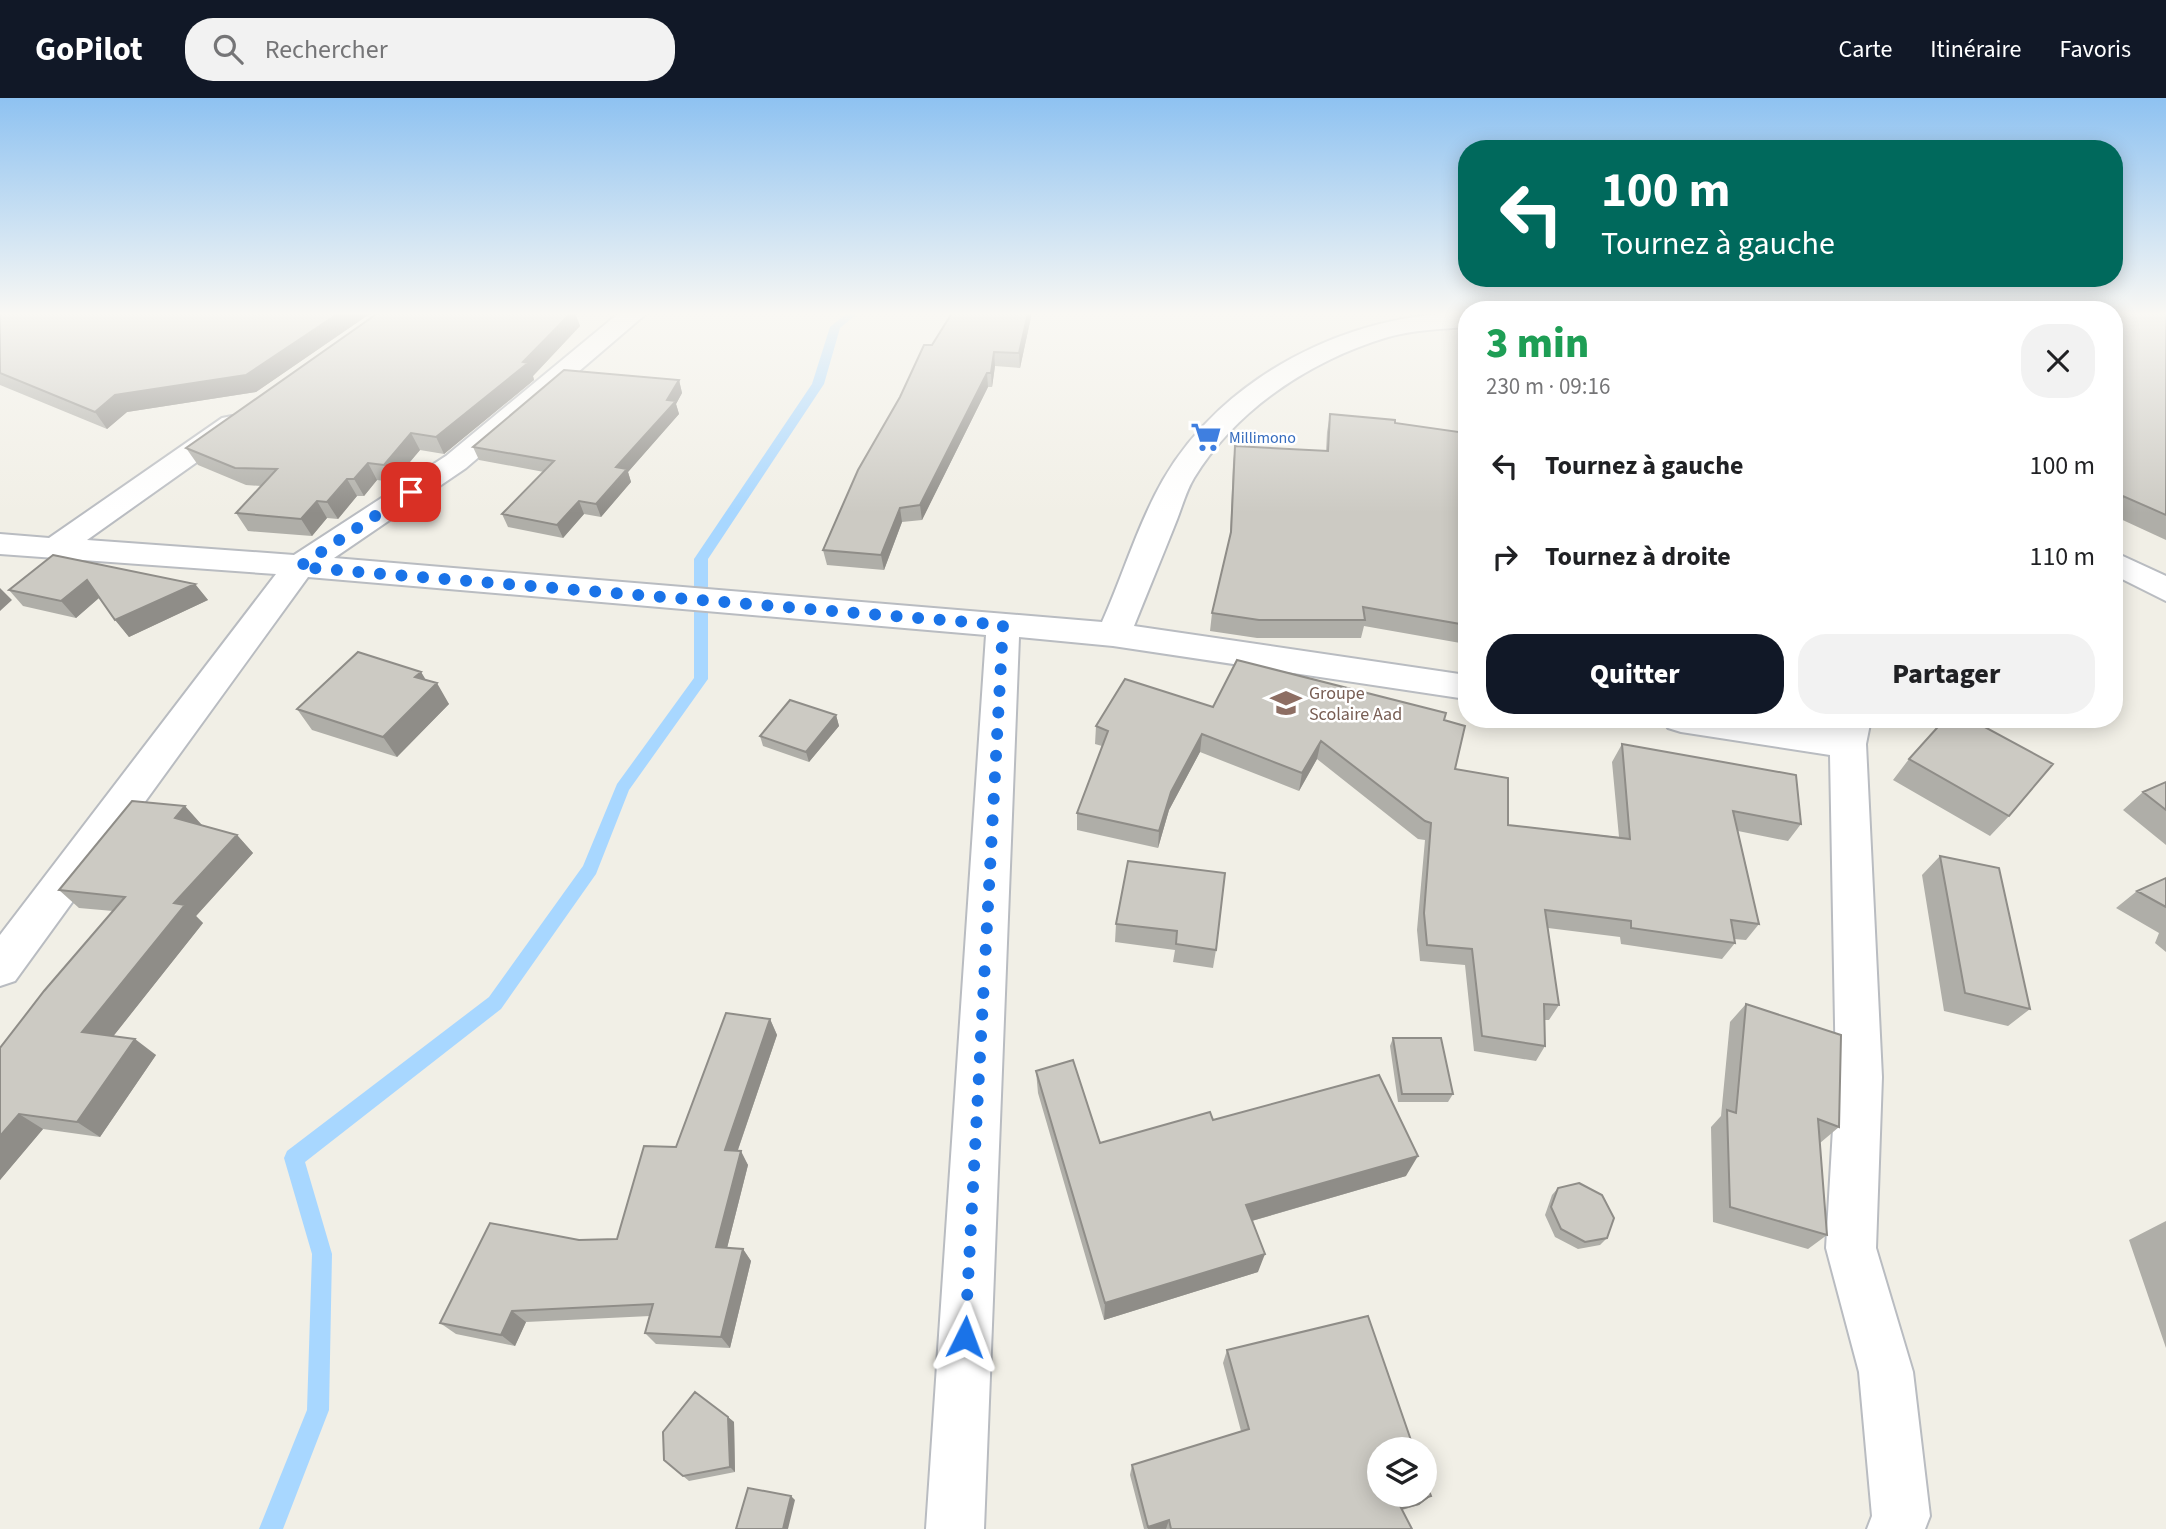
<!DOCTYPE html>
<html lang="fr">
<head>
<meta charset="utf-8">
<style>
  body { margin:0; font-family:"Source Sans 3",sans-serif; background:#f2f2f2; color:#202124; height:100vh; display:flex; flex-direction:column; font-size:26px; white-space:nowrap }
  * { box-sizing:border-box; margin:0 }
  p { font-size:23px; color:#757577 }
  .icon { flex:none; width:38px; height:38px; fill:none; stroke:currentColor; stroke-width:2; stroke-linecap:round; stroke-linejoin:round }
  .map { position:relative; flex:1; overflow:hidden }
  .drawer { position:absolute; left:1458px; top:203px; width:665px; height:427px; display:flex; flex-direction:column; background:#fff; border-radius:28px; box-shadow:0 4px 18px #0003 }
  .drawer>* { flex:none }
  .top-card { position:absolute; left:1458px; top:42px; width:665px; height:147px; border-radius:28px; box-shadow:0 4px 18px #0003; background:#00695c; color:#fff; overflow:hidden }
  .tools { position:absolute; left:1367px; top:1339px; display:grid; gap:14px }
  .tools a { display:grid; place-items:center; width:70px; height:70px; border-radius:50%; background:#fff; box-shadow:0 4px 18px #0003; font-size:35px }
  .pin { position:absolute; display:grid; place-items:center; width:60px; height:60px; color:#fff; margin:-30px; border-radius:14px; box-shadow:0 4px 10px #0006 }
  .me { position:absolute; width:77px; margin:-38px; rotate:3deg; stroke-linejoin:round; filter:drop-shadow(0 0 5px #0008) }
  .turn { display:flex; align-items:center; gap:24px; height:147px; padding:0 28px; font-size:32px }
  .turn .icon { width:91px; height:91px; stroke-width:2.5 }
  .turn b { display:block; font-size:49px; line-height:60px }
  .round { display:grid; place-items:center; flex:none; width:74px; height:74px; border-radius:28px; background:#f2f2f2 }
  .head { display:flex; align-items:center; justify-content:space-between; height:119px; padding:0 28px }
  h1 { font-size:42px; font-weight:800; line-height:52px; color:#1e9e55 }
  .button { display:flex; gap:14px; margin-top:auto; padding:14px 28px }
  .button a { flex:1; height:80px; border-radius:28px; background:#111827; color:#fff; font-size:28px; font-weight:800; line-height:80px; text-align:center }
  .button a+a { background:#f2f2f2; color:#202124 }
  ul { padding:0; list-style:none }
  li { display:flex; align-items:center; gap:21px; height:91px; padding:0 28px }
  li div { flex:1 }
  li b { display:block; font-size:26px }
  li em { font-style:normal }
  header { display:flex; align-items:center; gap:42px; box-sizing:border-box; height:98px; padding:0 35px; background:#111827; color:#fff }
  header strong { font-size:33px }
  nav { display:flex; gap:38px; margin-inline-start:auto; font-size:24px }
  .search { width:490px; height:63px; background:#f2f2f2; display:flex; align-items:center; gap:18px; box-sizing:border-box; padding:0 24px; border-radius:28px; color:#757577; font-size:26px }
  .map>svg:first-child { display:block }
</style>
</head>
<body>
<header>
<strong>GoPilot</strong>
<div class="search"><svg class="icon" aria-label="search" viewBox="0 0 24 24"><circle cx="10" cy="10" r="6"/><path d="M15 15l6 6"/></svg>Rechercher</div>
<nav><a>Carte</a><a>Itinéraire</a><a>Favoris</a></nav>
</header>
<div class="map">
<svg width="2166" height="1431" viewBox="0 0 2166 1431">
  <rect width="100%" height="100%" fill="#f1efe6"/>
  <g fill="none" stroke-linecap="round" stroke-linejoin="round">
    <path fill="#a8d7ff" fill-rule="evenodd" d="M847 215H858L840 230 824 286 708 461V581L629 692 596 776 501 911 305 1064 332 1156 329 1312 283 1431H259L307 1312 312 1156 284 1060 287 1053 489 899 583 768 617 686 694 580V461L812 286 830 229Z"/>
    <g stroke="#b9bcc1" stroke-width="4">
      <path id="minor" d="M619 215H647L466 370 334 460 1102 524C1123 477 1138 426 1163 382 1223 278 1349 215 1466 215V229C1440 231 1413 232 1388 239 1311 262 1236 311 1194 380 1185 395 1181 413 1174 429 1161 462 1147 495 1134 528L1466 577V601L1113 548 1019 539 984 1431H926L986 537 308 479 15 883 0 888V837L276 476 0 456V436L49 440 222 320 232 318 242 320 246 326 242 332 87 442 294 457 446 358Z
        M2114 454 2166 478V503L2114 477Z
        M1663 621H1772L1833 630 1835 621H1871L1866 646 1882 979 1876 1150 1913 1274 1930 1418 1925 1431H1867L1872 1418 1859 1274 1826 1150 1836 979 1830 657 1681 634 1668 630Z"/>
    </g>
    <use href="#minor" fill="#fff" fill-rule="evenodd"/>
  </g>
  <path fill="#afaea8" d="M0 215H371L256 294 127 314 107 331 0 287Z
    M378 215H575L580 228 533 278 534 282 444 356 420 352 393 384 377 382 364 398H357L338 421 327 420 312 438 248 433 236 415 261 388 246 387 198 367 186 350Z
    M1028 215H1031V219L1020 270 995 268 992 289H988L922 422 902 424 884 472 827 467 823 452 932 247Z
    M2114 215H2166V442L2114 418Z
    M679 282 682 295 676 306 679 316 628 374 631 384 601 419 584 416 563 440 508 429 502 416 544 374 479 362 473 349Z
    M1330 316 1466 335V546L1364 528 1361 540H1257L1210 533 1212 515 1230 441 1233 365 1235 348 1326 353 1327 334Z
    M195 486 208 502 129 539 99 500 76 520 23 508 9 492Z
    M421 574 426 582 449 606 397 659 312 632 297 611Z
    M1213 609 1444 622 1455 671 1508 727 1619 739 1612 664 1622 646 1801 726 1788 743 1738 733 1759 826 1746 842 1734 841 1735 845 1722 861 1621 846 1620 839 1548 830 1559 907 1549 922H1545V948L1536 963 1474 953 1465 867 1420 863 1417 832 1425 742 1418 741 1317 661 1299 693 1200 654 1169 712 1158 750 1077 732V715L1102 648 1095 646 1096 628Z
    M836 617 839 628 809 664 763 648 760 638Z
    M1909 661 2009 718 1990 738 1893 682Z
    M2166 684V747L2123 712 2143 694Z
    M201 727 237 737 253 755 196 818 203 825 113 938 156 957 100 1039 43 1031 0 1082V950L113 813 79 810 59 792 202 727Z
    M1940 758 2030 911 2008 928 1944 913 1922 777Z
    M1128 763 1216 852 1213 870 1173 864 1175 852 1115 844 1116 826Z
    M2166 780V854L2155 845 2159 835 2116 810 2137 793Z
    M1746 906 1839 1029 1820 1045 1827 1137 1808 1151 1713 1124 1711 1029 1721 1018 1730 924Z
    M770 921 777 937 738 1052 748 1067 727 1150 743 1151 751 1163 730 1250 656 1246 645 1235 650 1218 526 1224 515 1248 456 1236 440 1225 579 1142 617 1141Z
    M1393 940 1453 996 1448 1004H1398L1390 948Z
    M1036 973 1100 1045 1213 1022 1406 1078 1252 1123 1258 1174 1104 1222 1038 995Z
    M1558 1090 1607 1140 1600 1147 1578 1151 1555 1139 1545 1117 1552 1097Z
    M2166 1123V1250L2129 1142Z
    M1227 1252 1431 1398 1419 1407 1402 1412 1412 1431H1144L1130 1377 1132 1367 1241 1333 1223 1265Z
    M728 1319 734 1324 735 1374 689 1383 683 1378Z"/>
  <path fill="#8f8d88" d="M339 215H371L256 294 127 314 107 331 95 314 115 297Z
    M571 215H575L580 228 533 278 534 282 444 356 436 339 523 264Z
    M1028 215H1031V219L1020 270 1019 255Z
    M994 254 995 268 992 289 991 275Z
    M987 275 988 289 922 422 920 407Z
    M679 282 682 295 676 306 679 316 628 374 631 384 601 419 596 406 616 369 667 302Z
    M411 335 420 352 393 384 384 367Z
    M368 365 377 382 364 398 354 381Z
    M347 381 357 398 338 421 327 404Z
    M317 403 327 420 312 438 301 421Z
    M579 403 584 416 563 440 557 427Z
    M900 410 902 424 884 472 881 457Z
    M87 482 100 499 76 520 61 503Z
    M195 486 208 502 129 539 115 522Z
    M0 490 12 502 0 513Z
    M421 574 431 591 437 585 449 606 397 659 383 639 415 579Z
    M836 617 839 628 809 664 806 654Z
    M1202 636 1200 654 1169 712 1158 750 1159 733 1171 694Z
    M1321 643 1317 661 1299 693 1302 675Z
    M185 708 202 727 192 739 175 720Z
    M237 737 253 755 196 818 203 825 104 950 82 934 174 805Z
    M770 921 777 937 733 1066 725 1052Z
    M135 941 156 957 100 1039 77 1024Z
    M19 1016 43 1031 0 1082V1038Z
    M741 1053 748 1067 724 1162 716 1149Z
    M1418 1058 1406 1078 1241 1126 1246 1107Z
    M743 1151 751 1163 730 1250 721 1239Z
    M1265 1156 1258 1174 1104 1222 1105 1205Z
    M512 1213 526 1224 515 1248 501 1237Z
    M728 1319 734 1324 735 1374 730 1369Z
    M791 1398 795 1402 788 1431H783Z
    M1431 1398 1419 1407 1388 1415 1399 1406Z
    M1169 1422 1166 1431H1148V1429Z"/>
  <path fill="#cccac3" stroke="#8f8d88" stroke-width="2" d="M0 215H339L246 277 115 297 95 314 0 275Z
    M378 215H571L523 264 528 265 436 339 411 335 384 367 368 365 354 381H347L327 404 317 403 301 421 236 415 277 371 235 370 186 350Z
    M952 215H1028L1019 255 994 254 991 275H987L920 407 900 410 881 457 823 452 858 372 900 299 924 247H932Z
    M2114 215H2166V417L2123 398 2122 401 2114 398Z
    M564 272 679 282 667 302 676 303 616 369 627 371 596 406 579 403 557 427 502 416 554 363 473 349Z
    M1330 316 1395 322V325L1466 335V527L1363 509 1365 522H1259L1212 515 1231 434 1235 348 1328 353Z
    M53 457 195 486 115 522 87 482 61 503 9 492Z
    M358 554 421 574 415 579 437 585 383 639 297 611Z
    M1237 562 1446 615 1444 622 1465 628 1455 671 1508 680V727L1630 741 1622 646 1796 677 1801 726 1733 713 1759 826 1731 822 1735 845 1631 830V823L1545 812 1559 907 1544 906 1545 948 1482 938 1472 851 1427 847 1424 815 1431 725 1425 723 1321 643 1302 675 1202 636 1171 694 1159 733 1077 715 1108 633 1096 628 1125 581 1213 609Z
    M790 602 836 617 806 654 760 638Z
    M1945 621H1970L2053 666 2009 718 1909 661Z
    M2166 684V712L2143 694Z
    M132 703 185 708 175 720 237 737 174 805 185 807 82 934 135 941 77 1024 19 1016 0 1038V950L44 893 125 799 59 792Z
    M1940 758 1999 770 2030 911 1965 895Z
    M1128 763 1225 775 1216 852 1176 846 1177 833 1116 826Z
    M2166 780V809L2137 793Z
    M1746 906 1841 937 1839 1029 1818 1021 1827 1137 1730 1109 1727 1012 1736 1015Z
    M726 915 770 921 725 1052 741 1053 716 1149 743 1151 721 1239 645 1235 653 1206 512 1213 501 1237 440 1225 490 1125 579 1142 617 1141 644 1048 676 1049Z
    M1393 940H1441L1453 996H1402Z
    M1073 962 1100 1045 1210 1014 1213 1022 1379 977 1418 1058 1246 1107 1265 1156 1105 1205 1036 973Z
    M1579 1085 1602 1097 1614 1120 1607 1140 1585 1144 1561 1131 1551 1109 1558 1090Z
    M1368 1218 1414 1351H1379V1396H1424V1380L1431 1398 1399 1406 1412 1431H1171L1169 1422 1148 1429 1132 1367 1249 1331 1227 1252Z
    M695 1294 728 1319 730 1369 683 1378 664 1362 663 1334Z
    M748 1390 791 1398 783 1431H736Z"/>
  <linearGradient id="sky" x2="0" y2="1"><stop stop-color="#8ec2f1"/><stop offset="0.52" stop-color="#f9f8f4"/><stop offset="1" stop-color="#f9f8f4" stop-opacity="0"/></linearGradient>
  <rect width="2166" height="415" fill="url(#sky)"/>
  <g fill="none" stroke-linecap="round" stroke-linejoin="round">
    <path stroke="#1a73e8" stroke-width="12" stroke-dasharray="0 21.6" d="M411 394 299 469 1003 527 965 1239"/>
  </g>
  <defs>
    <g id="supermarket-bare" transform="scale(2.415)"><path d="M-6-5.5h2.5l.6 2H6L4.5 2H-2.5L-4.4-4H-6ZM-1.5 3.2a1.3 1.3 0 1 0 .1 0ZM3 3.2a1.3 1.3 0 1 0 .1 0Z" fill="#3f7fe0" stroke="#fff" stroke-width="2.5" paint-order="stroke"/></g>
    <g id="school-bare" transform="scale(2.415)"><path d="M0-5L7-2L0 1L-7-2ZM-4 1L0 2.5L4 1V4Q0 6-4 4Z" fill="#8d6e63" stroke="#fff" stroke-width="2.5" paint-order="stroke"/></g>
  </defs>
  <g fill-rule="evenodd">
    <use href="#supermarket-bare" x="1206" y="339"/>
    <use href="#school-bare" x="1286" y="605"/>
  </g>
  <g text-anchor="middle" stroke-width="5" stroke-linejoin="round" paint-order="stroke">
    <g font-size="16" fill="#366cbe" stroke="#fff" text-anchor="start">
      <text x="1229" y="345">Millimono</text>
    </g>
    <g font-size="18" fill="#785e54" stroke="#fff" text-anchor="start">
      <text x="1309" y="601">Groupe<tspan x="1309" dy="21">Scolaire Aad</tspan></text>
    </g>
  </g>
</svg>
<div class="tools">
<a><svg class="icon" aria-label="layers" viewBox="0 0 24 24"><path d="M12 4l9 5-9 5-9-5zM3 14l9 5 9-5"/></svg></a>
</div>
<div class="pin" style="left:411px;top:394px;background:#d93025"><svg class="icon" aria-label="arrive" viewBox="0 0 24 24"><path d="M6 21V4h12l-3 4 3 4H6"/></svg></div>
<svg class="me" style="left:965px;top:1239px" viewBox="-20 -20 40 40"><path d="M0-17L14 15 0 8-14 15z" fill="#1a73e8" stroke="#fff" stroke-width="4"/></svg>
<div class="top-card">
<div class="turn"><svg class="icon" aria-label="left" viewBox="0 0 24 24"><path d="M17 20v-9H6M10 6l-5 5 5 5"/></svg><div><b>100 m</b>Tournez à gauche</div></div>
</div>
<section class="drawer">
<div class="head"><div><h1>3 min</h1><p>230 m · 09:16</p></div><a class="round"><svg class="icon" aria-label="close" viewBox="0 0 24 24"><path d="M6 6l12 12M18 6L6 18"/></svg></a></div>
<ul>
<li><svg class="icon" aria-label="left" viewBox="0 0 24 24"><path d="M17 20v-9H6M10 6l-5 5 5 5"/></svg><div><b>Tournez à gauche</b></div><em>100 m</em></li>
<li><svg class="icon" aria-label="right" viewBox="0 0 24 24"><path d="M7 20v-9h11M14 6l5 5-5 5"/></svg><div><b>Tournez à droite</b></div><em>110 m</em></li>
</ul>
<div class="button"><a>Quitter</a><a>Partager</a></div>
</section>
</div>
</body>
</html>
